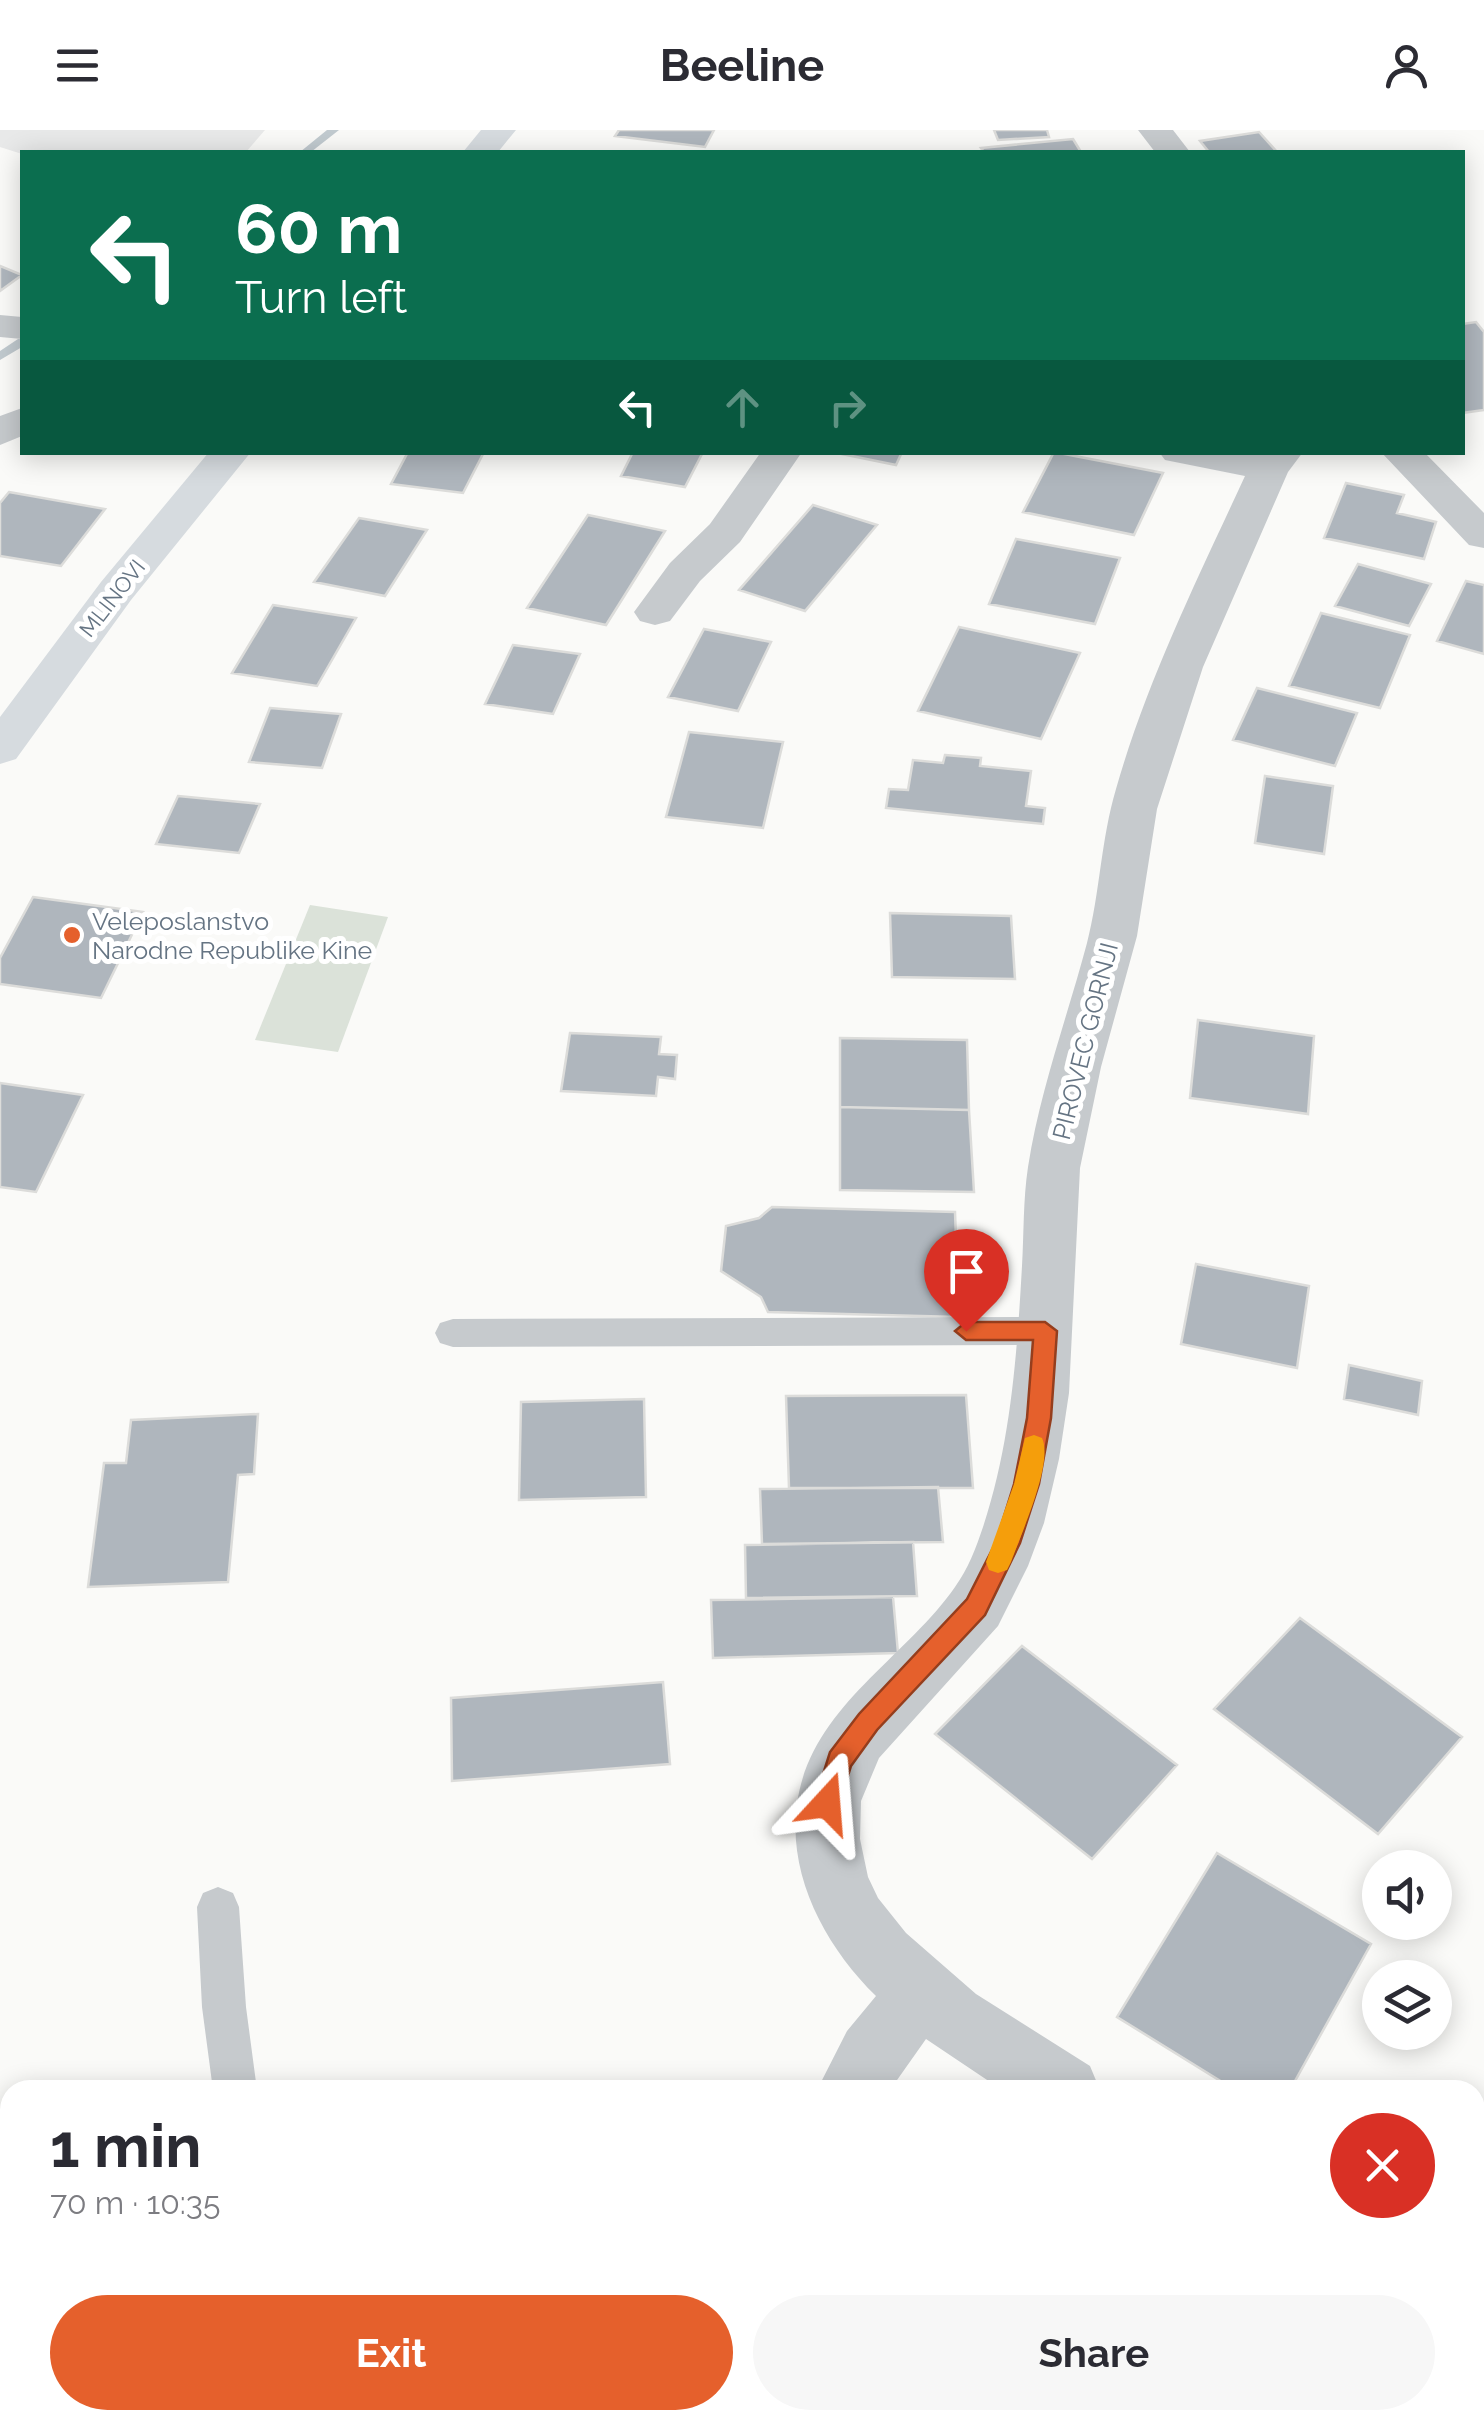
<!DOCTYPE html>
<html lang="en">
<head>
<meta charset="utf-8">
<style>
  body { margin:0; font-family:Raleway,sans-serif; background:#f7f7f7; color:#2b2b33; height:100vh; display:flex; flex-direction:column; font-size:38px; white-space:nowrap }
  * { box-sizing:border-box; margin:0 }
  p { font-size:32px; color:#7c7c81 }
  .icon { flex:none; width:55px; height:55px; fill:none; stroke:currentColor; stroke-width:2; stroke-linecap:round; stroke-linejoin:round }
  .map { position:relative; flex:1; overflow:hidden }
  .side { position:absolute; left:0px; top:1950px; width:1485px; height:350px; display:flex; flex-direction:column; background:#fff; border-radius:30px 30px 0 0; box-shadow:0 5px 25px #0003 }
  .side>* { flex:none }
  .hud { position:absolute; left:20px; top:20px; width:1445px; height:305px; border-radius:0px; box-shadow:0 5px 25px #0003; background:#0b6e4f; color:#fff; overflow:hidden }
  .controls { position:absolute; left:1362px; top:1720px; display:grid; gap:20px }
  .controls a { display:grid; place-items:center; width:90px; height:90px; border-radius:50%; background:#fff; box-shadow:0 5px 25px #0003; font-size:50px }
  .pin { position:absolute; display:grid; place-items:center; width:85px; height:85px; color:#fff; margin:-102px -42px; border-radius:50% 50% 50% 0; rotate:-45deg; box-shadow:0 0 10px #0007 }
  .pin .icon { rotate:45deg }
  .me { position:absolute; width:110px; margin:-55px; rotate:19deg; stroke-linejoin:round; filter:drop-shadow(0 0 8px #0008) }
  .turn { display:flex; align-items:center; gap:35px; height:210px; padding:0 50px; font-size:45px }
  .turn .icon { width:130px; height:130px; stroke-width:2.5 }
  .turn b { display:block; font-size:70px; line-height:85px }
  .lanes { display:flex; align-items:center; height:95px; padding:0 50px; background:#0003; justify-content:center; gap:50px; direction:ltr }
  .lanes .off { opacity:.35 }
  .round { display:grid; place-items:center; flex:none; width:105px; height:105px; border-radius:52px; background:#f7f7f7 }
  .overview { display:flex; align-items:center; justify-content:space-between; height:170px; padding:0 50px }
  h1 { font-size:60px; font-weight:700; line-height:75px }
  .primary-button { display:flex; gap:20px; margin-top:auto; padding:20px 50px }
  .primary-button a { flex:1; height:115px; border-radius:60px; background:#e5602c; color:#fff; font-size:40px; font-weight:700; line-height:115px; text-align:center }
  .primary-button a+a { background:#f7f7f7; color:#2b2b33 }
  header { display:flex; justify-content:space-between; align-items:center; height:130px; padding:0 50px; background:#fff; font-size:45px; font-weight:700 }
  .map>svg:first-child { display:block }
</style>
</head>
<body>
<header><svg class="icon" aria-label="menu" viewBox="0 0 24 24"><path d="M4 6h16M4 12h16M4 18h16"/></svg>Beeline<svg class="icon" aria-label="person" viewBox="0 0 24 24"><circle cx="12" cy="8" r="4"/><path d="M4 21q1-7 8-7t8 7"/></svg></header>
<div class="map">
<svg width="1484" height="2300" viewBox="0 0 1484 2300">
  <rect width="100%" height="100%" fill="#fafaf8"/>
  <path fill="#e8e9e9" d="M0 0H265L246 22 22 24 0 17Z"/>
  <path fill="#dbe2d9" d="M310 775 388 787 338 922 255 910Z"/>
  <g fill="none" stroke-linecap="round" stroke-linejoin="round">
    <path fill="#c1cacf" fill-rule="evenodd" d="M327 0H339L311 22H300Z
      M18 209H22V217L0 230V221Z"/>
  </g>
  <path fill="#afb6bd" stroke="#dcdcda" stroke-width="2.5" d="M619 0H714L705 17 615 6Z
    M994 0H1047L1049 7 998 10Z
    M1259 2 1277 22H1209L1200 11Z
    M1073 9 1081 22H984L981 18Z
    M0 136 22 145 0 161Z
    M1476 192 1484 202V280L1462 283V194Z
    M408 322H484L463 363 391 354Z
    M633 322H703L685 357 621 346Z
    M832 322H902L896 335Z
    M1054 322 1163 343 1134 405 1023 382Z
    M1346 353 1404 365 1397 383 1436 392 1424 429 1324 408Z
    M9 362 105 379 61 436 0 426V373Z
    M813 375 877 395 805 481 739 460Z
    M588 385 665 401 606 495 527 478Z
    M359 388 427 400 385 466 314 452Z
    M1016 409 1120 428 1095 494 989 474Z
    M1358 434 1431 454 1409 496 1335 476Z
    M1466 451 1484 455V524L1437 511Z
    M273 475 356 488 317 556 232 543Z
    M1321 483 1410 505 1380 578 1289 556Z
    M959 497 1080 523 1041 609 918 581Z
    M704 499 771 512 738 581 668 567Z
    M513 515 580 524 553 584 485 574Z
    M1257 558 1357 583 1335 636 1233 610Z
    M270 578 341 584 322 638 249 632Z
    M689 602 783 612 763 698 666 687Z
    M945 625 981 628 980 636 1031 641 1026 676 1045 678 1043 694 886 678 889 659 908 660 913 630 943 633Z
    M1265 646 1333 656 1324 724 1255 713Z
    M178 666 260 674 239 723 156 714Z
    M33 767 143 782 101 868 0 854V828Z
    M890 783 1011 786 1015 849 892 847Z
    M1198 890 1314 906 1308 984 1190 968Z
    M570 903 661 907 659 924 677 925 675 949 658 947 656 966 561 961Z
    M840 908 967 910 969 980 840 977Z
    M0 953 83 965 36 1062 0 1057Z
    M840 977 969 980 974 1062 840 1060Z
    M772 1077 955 1082 959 1187 768 1182 761 1167 721 1141 726 1096 759 1088Z
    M1196 1134 1309 1156 1297 1238 1181 1214Z
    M1349 1235 1422 1251 1418 1285 1344 1269Z
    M966 1265 973 1358H789L786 1266Z
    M644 1269 646 1367 519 1370 521 1272Z
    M258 1284 254 1344 238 1345 228 1452 88 1457 104 1333H126L131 1290Z
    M938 1357 943 1412 762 1414 760 1359Z
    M913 1412 917 1466 746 1468 745 1415Z
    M893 1467 898 1523 713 1528 711 1470Z
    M1300 1488 1462 1607 1378 1704 1214 1579Z
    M1022 1516 1177 1635 1092 1729 935 1604Z
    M663 1552 670 1634 452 1651 451 1568Z
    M1217 1723 1371 1814 1290 1960H1235L1117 1887Z
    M10 2020V2179L0 2181V2022Z"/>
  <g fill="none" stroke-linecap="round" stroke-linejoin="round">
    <path stroke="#c0c2c5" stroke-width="8" stroke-dasharray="6 6" stroke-linecap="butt" d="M1203 2300 1208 2290"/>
    <path fill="#c6cacd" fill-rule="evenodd" d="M1045 1187 1058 1191 1063 1201 1058 1211 1045 1215 453 1217 440 1213 435 1203 440 1193 453 1189Z
      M218 1757 233 1763 239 1777 246 1877 257 1960H213L202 1877 197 1777 203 1763Z
      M270 2290H318L320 2300H272Z"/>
    <path fill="#c6cacd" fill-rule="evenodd" d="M1138 0H1173L1190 22H1155Z
      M0 185 22 187V209L0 207Z
      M22 278V306L0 315V286Z
      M761 322H802L740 412 700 451 670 491 655 495 640 491 634 482 670 433 710 394Z
      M1159 322H1303L1288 342 1203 537 1157 679 1137 806 1101 937 1080 1038 1069 1263 1059 1329 1044 1393 1028 1436 998 1496 879 1628 861 1671 860 1709 868 1747 878 1768 906 1803 976 1864 1090 1936 1100 1960H1002L926 1909 890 1960H817L847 1901 876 1866C826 1817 787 1746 797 1674 810 1578 904 1530 955 1457 968 1439 976 1418 983 1397 1011 1313 1017 1224 1022 1136 1024 1103 1023 1070 1028 1037 1040 960 1067 888 1087 813 1100 763 1101 709 1116 659 1147 550 1198 448 1245 346L1165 330Z
      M1381 322H1424L1484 383V418L1469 415Z
      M581 2290H673L669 2300H577Z"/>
    <path fill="#d6dbdf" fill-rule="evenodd" d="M481 0H516L498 22H463Z
      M209 322H251L131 470 16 629 0 634V587L101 452Z"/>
  </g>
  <path fill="#e5602c" stroke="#953e1d" stroke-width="2.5" d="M966 1192H1045L1057 1201 1051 1288 1039 1354 1020 1413 985 1485 877 1600 851 1636 837 1682 827 1685 818 1682 814 1673 830 1622 859 1584 967 1469 996 1412 1014 1354 1027 1288 1033 1210H966L955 1201Z"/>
  <path fill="#f59e0b" d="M1034 1305 1042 1308C1054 1333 1020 1406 1011 1432L1007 1440 998 1443 989 1440 986 1432 1014 1354 1025 1308Z"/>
  <circle fill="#e5602c" stroke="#fff" stroke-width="4" cx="72" cy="805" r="10"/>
  <g text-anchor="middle" stroke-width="10" stroke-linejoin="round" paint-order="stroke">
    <g font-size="22" fill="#657483" stroke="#fff">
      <text transform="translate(112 468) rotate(-52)" y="8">MLINOVI</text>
    </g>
    <g font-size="25" fill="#657483" stroke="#fff" text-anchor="start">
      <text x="92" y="800">Veleposlanstvo<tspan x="92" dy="29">Narodne Republike Kine</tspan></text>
    </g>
    <g font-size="25" fill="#657483" stroke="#fff">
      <text transform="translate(1085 911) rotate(-76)" y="9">PIROVEC GORNJI</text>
    </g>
  </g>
</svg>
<div class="controls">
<a><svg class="icon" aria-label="sound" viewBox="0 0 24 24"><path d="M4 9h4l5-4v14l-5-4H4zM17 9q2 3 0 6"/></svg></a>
<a><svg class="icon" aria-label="layers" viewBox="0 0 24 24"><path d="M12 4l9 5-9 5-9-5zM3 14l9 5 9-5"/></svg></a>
</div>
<div class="pin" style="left:966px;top:1201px;background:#d93025"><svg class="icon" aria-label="arrive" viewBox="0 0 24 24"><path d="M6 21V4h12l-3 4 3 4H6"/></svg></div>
<svg class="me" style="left:827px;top:1673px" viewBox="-20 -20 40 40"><path d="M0-17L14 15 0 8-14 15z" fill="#e5602c" stroke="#fff" stroke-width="4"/></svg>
<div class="hud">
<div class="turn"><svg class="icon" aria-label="left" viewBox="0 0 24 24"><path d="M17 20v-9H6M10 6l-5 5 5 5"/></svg><div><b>60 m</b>Turn left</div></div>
<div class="lanes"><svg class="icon" aria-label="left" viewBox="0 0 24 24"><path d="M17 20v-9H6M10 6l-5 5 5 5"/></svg><svg class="icon off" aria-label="ahead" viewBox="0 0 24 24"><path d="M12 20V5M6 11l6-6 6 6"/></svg><svg class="icon off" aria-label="right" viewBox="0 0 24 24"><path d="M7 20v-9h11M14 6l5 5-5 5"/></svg></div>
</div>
<section class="side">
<div class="overview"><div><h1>1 min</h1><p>70 m · 10:35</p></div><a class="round" style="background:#d93025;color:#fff"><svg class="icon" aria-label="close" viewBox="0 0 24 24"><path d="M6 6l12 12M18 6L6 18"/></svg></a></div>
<div class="primary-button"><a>Exit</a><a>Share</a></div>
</section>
</div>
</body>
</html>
